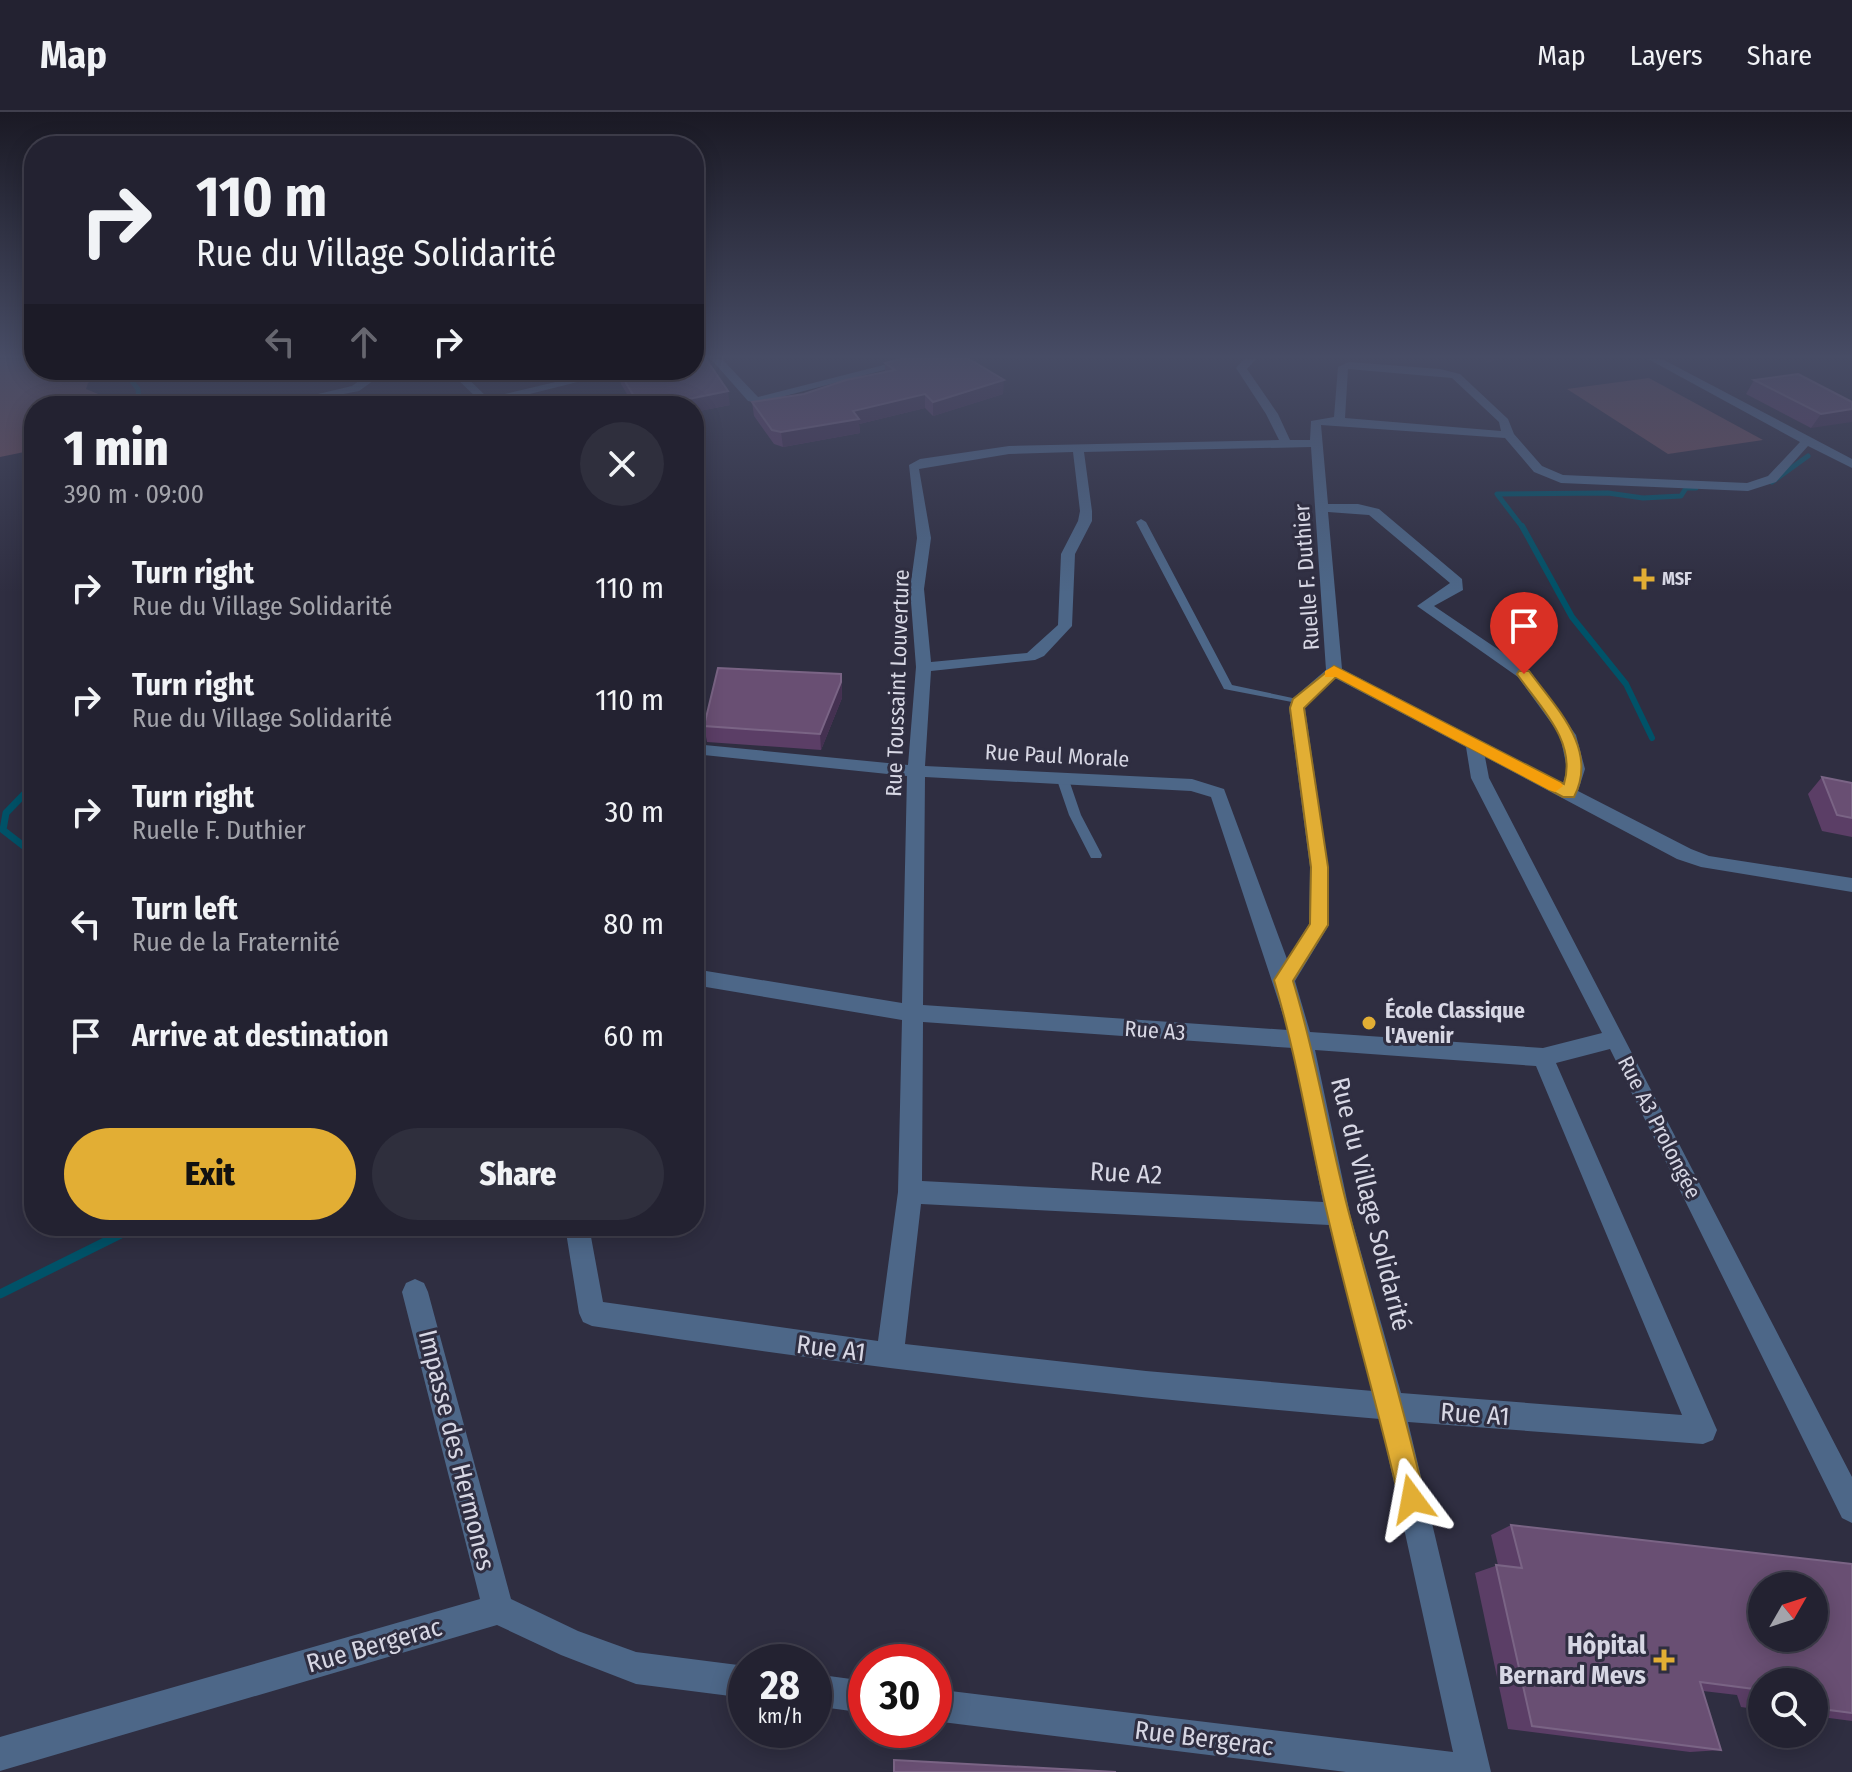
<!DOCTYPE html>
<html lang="en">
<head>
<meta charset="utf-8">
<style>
  body { margin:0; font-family:"Fira Sans Condensed",sans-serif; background:#2f2f3d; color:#f1f3f6; height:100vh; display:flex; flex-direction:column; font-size:30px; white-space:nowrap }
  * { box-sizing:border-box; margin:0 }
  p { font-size:26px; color:#a3a4ab }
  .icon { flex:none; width:44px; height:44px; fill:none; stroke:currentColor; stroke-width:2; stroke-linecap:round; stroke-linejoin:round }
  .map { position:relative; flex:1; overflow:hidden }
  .drawer { position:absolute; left:24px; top:284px; width:680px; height:840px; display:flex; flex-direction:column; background:#232231; border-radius:32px; box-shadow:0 4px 20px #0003,0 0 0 2px #403f4d }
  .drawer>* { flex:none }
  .top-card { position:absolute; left:24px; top:24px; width:680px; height:244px; border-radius:32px; box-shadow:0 4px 20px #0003,0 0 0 2px #403f4d; background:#232231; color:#f1f3f6; overflow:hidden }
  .needle { width:52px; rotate:51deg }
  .tools { position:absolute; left:1748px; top:1460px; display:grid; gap:16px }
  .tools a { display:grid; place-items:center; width:80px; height:80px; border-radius:50%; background:#232231; box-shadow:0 4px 20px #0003,0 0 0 2px #403f4d; font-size:40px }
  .speed { position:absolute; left:728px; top:1532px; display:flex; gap:16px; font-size:40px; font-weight:700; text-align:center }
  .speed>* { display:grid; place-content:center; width:104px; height:104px; border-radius:50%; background:#232231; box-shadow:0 4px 20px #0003,0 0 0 2px #403f4d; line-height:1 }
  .speed small { font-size:20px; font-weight:400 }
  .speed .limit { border:12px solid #d22; background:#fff; color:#111 }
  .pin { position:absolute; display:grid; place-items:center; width:68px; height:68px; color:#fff; margin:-82px -34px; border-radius:50% 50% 50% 0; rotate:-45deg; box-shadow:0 0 8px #0007 }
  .pin .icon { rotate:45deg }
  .me { position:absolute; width:88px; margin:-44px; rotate:347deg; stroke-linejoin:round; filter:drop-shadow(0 0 6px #0008) }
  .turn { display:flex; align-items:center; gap:28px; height:168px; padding:0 40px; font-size:36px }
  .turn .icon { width:104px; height:104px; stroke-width:2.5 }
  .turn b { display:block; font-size:56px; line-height:68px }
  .lanes { display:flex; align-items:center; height:76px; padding:0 40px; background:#0003; justify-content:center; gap:40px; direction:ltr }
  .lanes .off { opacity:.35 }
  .round { display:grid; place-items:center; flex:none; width:84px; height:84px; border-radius:42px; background:#2f2f3d }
  .overview { display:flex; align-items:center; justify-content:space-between; height:136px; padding:0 40px }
  h1 { font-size:48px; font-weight:800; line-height:60px }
  .primary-button { display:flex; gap:16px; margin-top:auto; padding:16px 40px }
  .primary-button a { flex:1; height:92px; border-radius:48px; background:#e2ae34; color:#111; font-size:32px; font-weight:800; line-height:92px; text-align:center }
  .primary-button a+a { background:#2f2f3d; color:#f1f3f6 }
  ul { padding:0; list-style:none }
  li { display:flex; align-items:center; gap:24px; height:112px; padding:0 40px }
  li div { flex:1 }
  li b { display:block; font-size:30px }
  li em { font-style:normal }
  header { display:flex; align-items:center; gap:48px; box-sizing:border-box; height:112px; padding:0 40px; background:#232231; border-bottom:2px solid #403f4d }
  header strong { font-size:38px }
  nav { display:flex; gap:44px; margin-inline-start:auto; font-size:28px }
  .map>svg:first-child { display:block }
</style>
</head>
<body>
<header>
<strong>Map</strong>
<nav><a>Map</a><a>Layers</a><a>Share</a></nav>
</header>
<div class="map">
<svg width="1852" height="1660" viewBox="0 0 1852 1660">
  <rect width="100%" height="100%" fill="#2f2e41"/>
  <path fill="#6a4b59" d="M0 247H34V258H107L88 271 86 277 103 284 106 288 102 294H34V338L0 345Z
    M1649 266 1763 328 1668 342 1567 277Z"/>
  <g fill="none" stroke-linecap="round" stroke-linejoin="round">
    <path stroke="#005268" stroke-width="5" d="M123 258 138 277 139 289 133 294
      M34 361 25 380 34 391
      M1772 370 1808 344
      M1523 416 1497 382 1608 381 1643 386 1681 384 1686 376H1696"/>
    <path stroke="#005268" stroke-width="6" d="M1522 414 1572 505 1626 572 1652 626"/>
    <path stroke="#005268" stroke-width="7" d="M34 672 6 701 3 718 34 742"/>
    <path stroke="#005268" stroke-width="9" d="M0 1182 137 1114"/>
    <path fill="#4d6788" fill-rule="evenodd" d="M1141 407 1146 410 1232 573 1302 588V592L1224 577 1136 410Z
      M1063 664 1069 668 1081 703 1102 743 1101 746H1091L1069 703 1057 668Z"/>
    <path fill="#4d6788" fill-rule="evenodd" d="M711 247H722L758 285 907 247H926L758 291 748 289Z
      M1244 247H1256L1247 257 1278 302 1290 328H1310L1311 309 1334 305 1338 255 1349 250 1440 257 1460 262 1508 307 1514 322 1542 354 1563 363 1747 371 1768 364 1800 330 1648 247H1662L1852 347V356L1808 334 1776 370 1748 379 1561 371 1534 360 1505 326 1321 313 1328 392H1358L1379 397 1462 467 1463 478 1434 494 1530 559 1576 623 1585 657 1578 679 1691 737 1709 744 1852 766V780L1701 755 1677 747 1485 645 1489 666 1852 1365V1411L1842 1406 1610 937 1556 951 1717 1318 1713 1328 1703 1332 1408 1310 1491 1660H1346L934 1609V1577L1453 1640 1380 1307C1116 1285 854 1255 592 1214L583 1210 579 1201 565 1114H589L603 1190 878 1229 898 1080 902 908 694 873V857L902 891 907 664 694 642V632L908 653 916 555 910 477 917 426 909 353 920 347 1009 334 1279 328 1266 302 1236 256ZM1348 257 1452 266 1499 310 1501 319 1345 306ZM1311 335 1326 558 1292 587 1289 596 1310 755 1309 812 1287 847 1224 677 1192 667 925 654 931 559 1035 548 1044 544 1072 514 1075 442 1092 409V399L1084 340ZM1073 340 1080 399 1078 409 1061 442 1058 513 1027 541 931 550 924 477 931 426 919 357 1009 342ZM1328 400 1369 403 1450 471 1417 494 1518 565 1560 623 1567 657 1563 671 1342 557ZM1335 566 1466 635 1471 666 1602 921 1543 936 1310 920 1295 869 1329 813 1328 755 1305 596 1306 592ZM925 665 1191 679 1211 685 1288 918 923 893ZM923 910 1293 936 1323 1090 922 1069ZM1315 938 1536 954 1682 1303 1401 1281 1350 1102ZM921 1092 1329 1113 1373 1279 1146 1259 905 1232Z
      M383 258H404L377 266 359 279 307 289 301 286 352 274 370 261Z
      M448 258H459L488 286 606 258H625L494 291 497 294H485Z
      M415 1167 424 1171 428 1180 511 1487 578 1519 636 1540 746 1554V1586L636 1572 561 1543 497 1513 0 1659V1625L480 1487 402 1180 406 1171Z
      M814 1562 866 1569V1601L814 1594Z"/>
  </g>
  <path fill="#5b3e66" d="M885 251 1003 282 933 304 925 296 859 312 860 321 783 335 774 332 754 304 752 290 804 282 885 260Z
    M618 258 730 293 694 300V294H634L621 272Z
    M1754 268 1852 290 1811 316 1746 282Z
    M841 562 842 586 821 638 707 630 704 614Z
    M1822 665 1852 671V725L1822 719 1808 682Z
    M1511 1413 1852 1452V1609L1814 1604V1570H1762V1598L1741 1595 1737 1583 1703 1579 1721 1638 1690 1640 1508 1617 1475 1461 1498 1453 1491 1423Z"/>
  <path fill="#443151" d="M1487 247H1499L1486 251Z
    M1004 268 1003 282 933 304V290Z
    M728 279 730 293 694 300V294H654Z
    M925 282V296L859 312 860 321 783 335 781 320 853 299Z
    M1852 297V310L1811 316 1821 302Z
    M841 562 842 586 821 638 820 622Z"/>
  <path fill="#694f73" stroke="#7a6485" stroke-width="2" fill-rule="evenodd" d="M694 247H706L728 279 654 294H640L618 258H694Z
    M901 247H969L1004 268 933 290 925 282 853 299 859 307 781 320 772 318 752 290 804 282 846 268 895 258 885 251Z
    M1798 262 1852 290V297L1821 302 1754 268Z
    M718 556 841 562V570L820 622 704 614Z
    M1822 665 1852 671V706L1837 703Z
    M1511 1413 1852 1452V1601L1814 1596V1570H1762V1578L1700 1570 1721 1638 1532 1614 1496 1453 1522 1456ZM1762 1474H1814V1526H1762Z
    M894 1648 1116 1660H894Z"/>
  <linearGradient id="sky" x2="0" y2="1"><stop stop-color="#1a1924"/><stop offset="0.51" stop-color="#474c65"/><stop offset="1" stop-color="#474c65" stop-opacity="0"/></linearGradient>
  <rect width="1852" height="480" fill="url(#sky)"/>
  <path fill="#e2ae34" stroke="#937122" stroke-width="2" d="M1334 554 1564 672C1577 629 1540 595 1517 562L1519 559H1529C1556 596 1599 637 1574 685H1563L1336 565 1304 596 1328 755V813L1293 869C1317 947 1329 1027 1350 1105 1375 1199 1403 1292 1425 1387L1421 1396 1412 1400 1402 1396 1399 1387C1377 1291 1349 1197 1327 1101 1309 1024 1297 945 1274 868L1310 812 1311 755 1290 596 1293 587Z"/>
  <path fill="#f59e0b" d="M1334 554 1561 671 1563 674 1555 680 1549 678 1336 565H1325V559Z"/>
  <g fill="#e2ae34" stroke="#2f2e41" stroke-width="3">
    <path d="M1640 455h8v8h8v8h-8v8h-8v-8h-8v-8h8z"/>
    <circle cx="1369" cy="911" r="8"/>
    <path d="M1660 1536h8v8h8v8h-8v8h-8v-8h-8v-8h8z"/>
  </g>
  <g text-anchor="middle" stroke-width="6" stroke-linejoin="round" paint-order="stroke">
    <g font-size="18" font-weight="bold" fill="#d7d7e4" stroke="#2f2e41" text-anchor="start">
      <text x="1662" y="473">MSF</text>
    </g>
    <g font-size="22" fill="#d7d7e4" stroke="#2f2e41">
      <text transform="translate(1306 465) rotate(-94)" y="8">Ruelle F. Duthier</text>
      <text transform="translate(897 571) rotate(-88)" y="8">Rue Toussaint Louverture</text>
      <text transform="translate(1057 643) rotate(3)" y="8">Rue Paul Morale</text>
      <text transform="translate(1155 918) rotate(4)" y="8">Rue A3</text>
      <text transform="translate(1660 1015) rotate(63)" y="8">Rue A3 Prolongée</text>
    </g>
    <g font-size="22" font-weight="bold" fill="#d7d7e4" stroke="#2f2e41" text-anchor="start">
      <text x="1385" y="906">École Classique<tspan x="1385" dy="25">l'Avenir</tspan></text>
    </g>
    <g font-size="26" fill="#d7d7e4" stroke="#2f2e41">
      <text transform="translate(1126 1061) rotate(3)" y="9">Rue A2</text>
      <text transform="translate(1371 1092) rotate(76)" y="9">Rue du Village Solidarité</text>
      <text transform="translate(831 1236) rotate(7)" y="9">Rue A1</text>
      <text transform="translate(1475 1302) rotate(4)" y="9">Rue A1</text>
      <text transform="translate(457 1338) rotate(76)" y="9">Impasse des Hermones</text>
      <text transform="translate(374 1533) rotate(-16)" y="9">Rue Bergerac</text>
      <text transform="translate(1204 1626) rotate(7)" y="9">Rue Bergerac</text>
    </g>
    <g font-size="26" font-weight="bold" fill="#d7d7e4" stroke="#2f2e41" text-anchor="end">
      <text x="1646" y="1542">Hôpital<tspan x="1646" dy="30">Bernard Mevs</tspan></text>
    </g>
  </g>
</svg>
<div class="tools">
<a><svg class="needle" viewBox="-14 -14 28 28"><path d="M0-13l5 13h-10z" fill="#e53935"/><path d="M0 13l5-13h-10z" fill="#a3a4ab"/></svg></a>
<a><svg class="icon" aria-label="search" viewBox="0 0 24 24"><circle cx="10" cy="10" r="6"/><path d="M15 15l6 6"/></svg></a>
</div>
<div class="speed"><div>28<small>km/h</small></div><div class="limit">30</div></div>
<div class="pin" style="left:1524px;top:562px;background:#d93025"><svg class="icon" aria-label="arrive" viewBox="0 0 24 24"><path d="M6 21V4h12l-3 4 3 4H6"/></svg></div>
<svg class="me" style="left:1412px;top:1387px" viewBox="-20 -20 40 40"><path d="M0-17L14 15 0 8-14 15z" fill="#e2ae34" stroke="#fff" stroke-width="4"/></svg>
<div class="top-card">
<div class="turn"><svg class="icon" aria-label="right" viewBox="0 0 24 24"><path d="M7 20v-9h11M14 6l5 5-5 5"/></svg><div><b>110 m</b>Rue du Village Solidarité</div></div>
<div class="lanes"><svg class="icon off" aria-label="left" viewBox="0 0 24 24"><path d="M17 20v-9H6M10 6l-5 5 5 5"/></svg><svg class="icon off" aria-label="ahead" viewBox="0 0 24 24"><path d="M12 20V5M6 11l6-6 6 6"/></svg><svg class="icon" aria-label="right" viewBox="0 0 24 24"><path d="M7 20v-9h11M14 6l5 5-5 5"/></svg></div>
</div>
<section class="drawer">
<div class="overview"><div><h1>1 min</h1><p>390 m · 09:00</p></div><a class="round"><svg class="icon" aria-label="close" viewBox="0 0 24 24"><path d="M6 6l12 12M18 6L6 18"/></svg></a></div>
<ul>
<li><svg class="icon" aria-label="right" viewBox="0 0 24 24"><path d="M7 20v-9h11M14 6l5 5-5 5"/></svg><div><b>Turn right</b><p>Rue du Village Solidarité</p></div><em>110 m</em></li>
<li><svg class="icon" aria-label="right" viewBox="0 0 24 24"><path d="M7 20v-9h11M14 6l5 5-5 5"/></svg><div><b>Turn right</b><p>Rue du Village Solidarité</p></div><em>110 m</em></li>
<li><svg class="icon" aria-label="right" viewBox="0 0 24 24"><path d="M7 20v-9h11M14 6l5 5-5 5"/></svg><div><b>Turn right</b><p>Ruelle F. Duthier</p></div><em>30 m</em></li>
<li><svg class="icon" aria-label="left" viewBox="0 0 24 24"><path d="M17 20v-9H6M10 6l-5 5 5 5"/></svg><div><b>Turn left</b><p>Rue de la Fraternité</p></div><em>80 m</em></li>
<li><svg class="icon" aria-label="arrive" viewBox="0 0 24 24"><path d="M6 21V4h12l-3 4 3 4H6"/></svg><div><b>Arrive at destination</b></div><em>60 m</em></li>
</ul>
<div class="primary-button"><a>Exit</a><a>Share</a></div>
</section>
</div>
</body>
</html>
